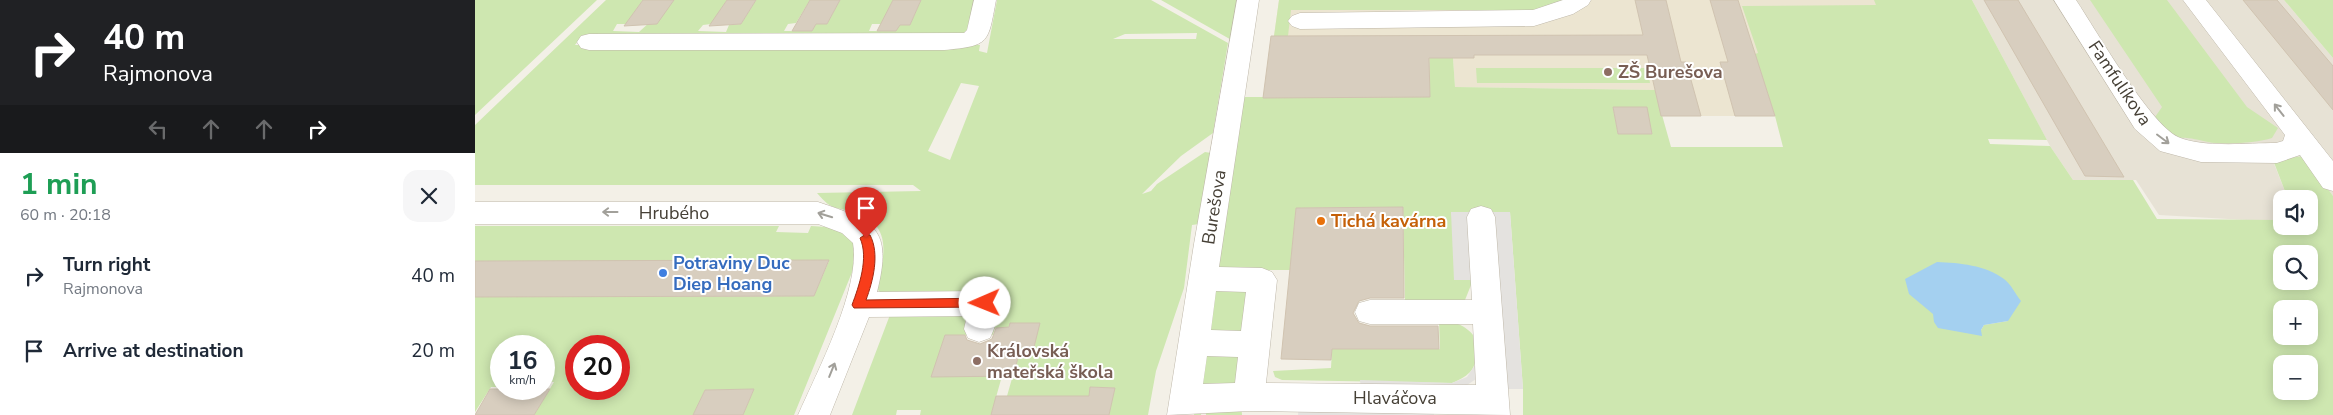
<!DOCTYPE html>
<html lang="en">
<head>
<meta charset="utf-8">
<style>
  body { margin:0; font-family:"Nunito Sans",sans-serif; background:#f6f6f7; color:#1f2937; height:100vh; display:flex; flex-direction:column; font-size:19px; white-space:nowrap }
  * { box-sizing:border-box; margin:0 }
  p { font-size:16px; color:#747a83 }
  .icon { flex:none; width:28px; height:28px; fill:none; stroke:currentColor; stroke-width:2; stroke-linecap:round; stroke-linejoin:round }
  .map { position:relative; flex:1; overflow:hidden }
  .sheet { display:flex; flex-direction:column; background:#fff; width:475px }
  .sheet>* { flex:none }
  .top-card { background:#202124; color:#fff; overflow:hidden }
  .tools { position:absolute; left:1798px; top:190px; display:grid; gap:10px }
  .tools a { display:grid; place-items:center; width:45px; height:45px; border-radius:10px; background:#fff; box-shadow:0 2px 12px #0003; font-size:25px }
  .speed { position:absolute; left:15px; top:335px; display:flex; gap:10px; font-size:25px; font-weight:700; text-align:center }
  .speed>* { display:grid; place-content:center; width:65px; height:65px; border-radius:50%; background:#fff; box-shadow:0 2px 12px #0003; line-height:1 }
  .speed small { font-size:12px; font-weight:400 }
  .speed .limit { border:8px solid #d22; background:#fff; color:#111 }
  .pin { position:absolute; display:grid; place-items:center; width:42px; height:42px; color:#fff; margin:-51px -21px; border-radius:50% 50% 50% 0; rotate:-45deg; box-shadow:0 0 5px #0007 }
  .pin .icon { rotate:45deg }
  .me { position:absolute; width:55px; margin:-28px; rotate:269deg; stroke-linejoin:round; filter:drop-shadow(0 0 4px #0008) }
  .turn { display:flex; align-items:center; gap:18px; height:105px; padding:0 20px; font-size:22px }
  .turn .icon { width:65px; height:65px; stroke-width:2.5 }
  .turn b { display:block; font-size:35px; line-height:42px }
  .lanes { display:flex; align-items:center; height:48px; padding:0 20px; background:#0003; justify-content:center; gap:25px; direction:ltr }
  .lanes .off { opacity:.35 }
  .round { display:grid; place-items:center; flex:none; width:52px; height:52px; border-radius:15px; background:#f6f6f7 }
  .summary { display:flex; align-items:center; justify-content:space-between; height:85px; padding:0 20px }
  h1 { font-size:30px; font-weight:700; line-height:38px; color:#1e9e55 }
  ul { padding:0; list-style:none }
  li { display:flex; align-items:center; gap:15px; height:75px; padding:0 20px }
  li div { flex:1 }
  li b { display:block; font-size:19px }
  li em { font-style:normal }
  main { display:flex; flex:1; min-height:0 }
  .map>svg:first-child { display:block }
</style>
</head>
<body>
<main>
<section class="sheet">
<div class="top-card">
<div class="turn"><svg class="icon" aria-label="right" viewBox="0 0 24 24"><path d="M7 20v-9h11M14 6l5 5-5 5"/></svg><div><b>40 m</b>Rajmonova</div></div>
<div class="lanes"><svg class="icon off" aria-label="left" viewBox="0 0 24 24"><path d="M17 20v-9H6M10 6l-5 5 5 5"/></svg><svg class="icon off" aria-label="ahead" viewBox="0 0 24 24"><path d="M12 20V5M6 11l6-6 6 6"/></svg><svg class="icon off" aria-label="ahead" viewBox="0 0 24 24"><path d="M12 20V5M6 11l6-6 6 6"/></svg><svg class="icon" aria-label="right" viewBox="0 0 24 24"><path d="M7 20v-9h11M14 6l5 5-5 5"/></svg></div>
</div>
<div class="summary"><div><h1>1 min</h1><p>60 m · 20:18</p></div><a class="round"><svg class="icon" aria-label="close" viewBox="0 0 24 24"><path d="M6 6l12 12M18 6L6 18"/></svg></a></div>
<ul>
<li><svg class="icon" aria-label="right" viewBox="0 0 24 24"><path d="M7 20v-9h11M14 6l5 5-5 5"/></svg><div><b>Turn right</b><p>Rajmonova</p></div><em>40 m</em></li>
<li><svg class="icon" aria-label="arrive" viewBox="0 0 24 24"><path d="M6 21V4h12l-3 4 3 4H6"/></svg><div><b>Arrive at destination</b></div><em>20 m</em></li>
</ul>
</section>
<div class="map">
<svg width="1858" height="415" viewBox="0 0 1858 415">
  <rect width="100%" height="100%" fill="#f3f0e7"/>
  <path fill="#e7e2d5" d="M1497 0H1809L1858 58V196L1829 156 1798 161 1813 199H1806V222L1684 215 1661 180H1598L1575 146Z"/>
  <path fill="#ece5d1" d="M804 0H1417L1444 56 1281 54 1300 116H1186L1179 90 980 87 978 58 966 36H799Z"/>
  <path fill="#cee7b0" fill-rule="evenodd" d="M0 0H122L0 115Z
    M131 0H168L151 24H142L138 31 164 32 199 0H252L236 24 228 25 223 31 251 32 254 25 266 24 281 0H335L321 23 313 24 309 31H337L341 24H352L365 0H418L406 24H397L394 31H421L425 25H435L446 0H505L491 35 106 37 100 45H505L504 51 512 53 522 0H676L753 43 738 133 706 156 667 194 676 191 682 184 730 152 736 153 724 224 717 225 709 288 681 371 673 415H634L639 388 615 387 614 396H532L546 347 559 346 564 323H535L531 334 526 328H520L518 335H470L457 376H527L516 415H445L446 410H422L421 415H377L421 299 410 297 401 288C409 258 419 226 381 213 360 206 358 212 342 193L446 191 438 185H0V125ZM722 33 721 39H638L650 34ZM486 83 504 86 475 160 453 151Z
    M686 0H766L760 42Z
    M804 0H1096L1072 10 1011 13 996 10H816L813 36H799Z
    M1399 0H1497L1572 140 1513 139 1515 144 1575 146 1598 180H1658L1682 219 1806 220V226H1834V199H1813L1798 160 1829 156 1858 196V415H1048V389L1035 212H976L998 280 990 300 978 303 930 304 928 207 821 208 815 270H779L765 387 767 415H731L730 390 726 415H719L766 97H955L954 36 978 58 980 87 1180 90 1196 147H1308L1300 116 1280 54 1283 53 1267 6 1401 5ZM1138 107H1171L1177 134H1143ZM1806 254H1834V281H1806ZM1806 309H1834V336H1806ZM1459 314 1533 321 1509 325 1506 330 1459 322ZM1806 364H1834V391H1806Z
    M1615 0H1692L1772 107 1803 128 1797 138C1782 143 1749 145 1733 142 1722 140 1714 137 1702 138L1683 123 1680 117 1687 107Z
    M1809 0H1858V58Z
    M1001 68H1172L1175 83H1002Z
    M0 226H304L301 232 333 233 336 226C359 227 362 228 379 243L382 260 319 415H268L279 389 230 390 218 415H59L79 382 69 381V346H26V387H16L0 412V297L339 296 354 261H0ZM101 346H144V389H101Z
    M964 321C981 322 989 324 1000 337 1002 363 1003 372 977 383L807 380 800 377 798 371 856 368 857 349H965Z"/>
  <path fill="#e4e2df" d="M976 212H994L998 280H979Z
    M1015 212H1035L1048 389H1027Z
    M1002 362 1004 377 986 389H886L885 380 977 383 992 377Z
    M824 403H958L959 415H823Z"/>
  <path fill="#a4d0f0" d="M1462 262C1485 263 1510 265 1529 279 1536 284 1541 295 1546 301L1533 321 1509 325 1506 330 1507 336 1463 328 1459 322 1458 314 1434 294 1430 279Z"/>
  <path fill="#d8cebf" stroke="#d0c3b0" d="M168 0H199L182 24 149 26Z
    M252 0H281L266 24 234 26Z
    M335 0H365L352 24H341L337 31H317Z
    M418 0H446L435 25H425L421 31H402Z
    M1160 0H1191L1206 62H1211L1226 116H1186L1172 55H999V58H954L955 97 788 98 796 36 1168 35Z
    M1235 0H1263L1300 116H1260L1245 62H1253Z
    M1509 0H1543L1649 177 1610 176Z
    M1768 0H1802L1858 66V110Z
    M1138 107H1172L1177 134H1143Z
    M928 207 929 298H895L884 301 878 313 884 323 895 326H963L964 349H857L856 360 806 359 821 208Z
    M354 260 339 296 0 297V261Z
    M535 323H565L559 347H546L538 376 456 377 470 335H490L492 340 505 344 517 339 521 328 534 327Z
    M615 387 640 388 634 415H516L521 396H614Z
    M15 389H75L59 415H0Z
    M279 389 268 415H218L230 390Z"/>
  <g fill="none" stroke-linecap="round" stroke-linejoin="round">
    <g stroke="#bfb8aa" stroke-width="1">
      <path id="minor" d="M499 0H521C513 43 515 46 469 50H114L106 48 102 42 106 36 114 34 489 33 492 30Z
        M762 0H784L744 267 787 268 797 272 802 280 791 383 1001 385 998 324H895L884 321 880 312 884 303 895 300H997L992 217 996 209 1006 206 1016 209 1020 217 1035 415 774 411 692 415 719 244ZM741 291 771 292 766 331 736 330ZM732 356 763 357 760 383 728 384Z
        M1088 0H1116L1113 5 1098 14 1059 26 825 29 817 26 813 21 817 16 825 13 1058 10Z
        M1579 0H1601C1621 30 1674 123 1703 137 1728 148 1773 143 1801 143L1808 141 1810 135 1708 0H1731L1858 161V191L1848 188 1825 155 1802 163 1726 162 1685 151 1660 129Z
        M0 202H343C400 221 418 228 402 292L510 291 520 294C527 308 521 325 515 338L504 342 493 338 489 329 492 316 394 317 355 415H323C342 372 386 288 378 243L367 233 343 224H0Z"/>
    </g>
    <use href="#minor" fill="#fff" fill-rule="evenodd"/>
  </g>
  <defs><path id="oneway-shaft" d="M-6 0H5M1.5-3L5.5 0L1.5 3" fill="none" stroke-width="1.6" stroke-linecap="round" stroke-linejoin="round" transform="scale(1.25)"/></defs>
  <g stroke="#a2a09a">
    <use href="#oneway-shaft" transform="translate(1804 110) rotate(-128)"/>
    <use href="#oneway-shaft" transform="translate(1688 139) rotate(37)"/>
    <use href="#oneway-shaft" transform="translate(135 212) rotate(180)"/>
    <use href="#oneway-shaft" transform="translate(350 215) rotate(-163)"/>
    <use href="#oneway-shaft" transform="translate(357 370) rotate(-68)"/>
  </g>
  <path fill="#f83d1a" stroke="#a12811" d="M391 234 395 235C405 254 398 281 391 300L510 298 516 303 514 307 379 308 377 305C384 286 394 258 385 238Z"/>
  <g fill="#8d6e63" stroke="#fff" stroke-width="2">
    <circle cx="1133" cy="72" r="5"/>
    <circle cx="502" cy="361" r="5"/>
  </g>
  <circle fill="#e8710a" stroke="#fff" stroke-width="2" cx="846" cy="221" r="5"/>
  <circle fill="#3f7fe0" stroke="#fff" stroke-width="2" cx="188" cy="273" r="5"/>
  <g text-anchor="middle" stroke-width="4" stroke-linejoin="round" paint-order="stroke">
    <g font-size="18" font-weight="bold" fill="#785e54" stroke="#fff" text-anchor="start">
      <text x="1143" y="78">ZŠ Burešova</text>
      <text x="512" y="357">Královská<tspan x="512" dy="21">mateřská škola</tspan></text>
    </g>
    <g font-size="18" fill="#464036" stroke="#fff">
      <text transform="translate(1645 83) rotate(56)" y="6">Famfulíkova</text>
      <text transform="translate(739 207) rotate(-81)" y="6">Burešova</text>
      <text x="199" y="219">Hrubého</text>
      <text x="920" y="404">Hlaváčova</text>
    </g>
    <g font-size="18" font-weight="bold" fill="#c56008" stroke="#fff" text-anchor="start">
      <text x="856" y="227">Tichá kavárna</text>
    </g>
    <g font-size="18" font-weight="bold" fill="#366cbe" stroke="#fff" text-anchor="start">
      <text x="198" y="269">Potraviny Duc<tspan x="198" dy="21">Diep Hoang</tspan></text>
    </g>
  </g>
</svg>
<div class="tools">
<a><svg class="icon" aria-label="sound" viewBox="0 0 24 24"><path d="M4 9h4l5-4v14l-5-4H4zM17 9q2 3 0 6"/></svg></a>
<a><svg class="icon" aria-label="search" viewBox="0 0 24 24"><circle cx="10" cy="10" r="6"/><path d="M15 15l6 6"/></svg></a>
<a>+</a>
<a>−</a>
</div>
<div class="speed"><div>16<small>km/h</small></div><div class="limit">20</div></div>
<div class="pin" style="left:391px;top:238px;background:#d93025"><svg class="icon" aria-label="arrive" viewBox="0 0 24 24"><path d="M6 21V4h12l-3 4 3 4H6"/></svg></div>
<svg class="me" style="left:510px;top:303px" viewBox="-20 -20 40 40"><circle r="19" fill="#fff"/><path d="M0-13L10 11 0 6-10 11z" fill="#f83d1a"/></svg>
</div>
</main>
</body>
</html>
